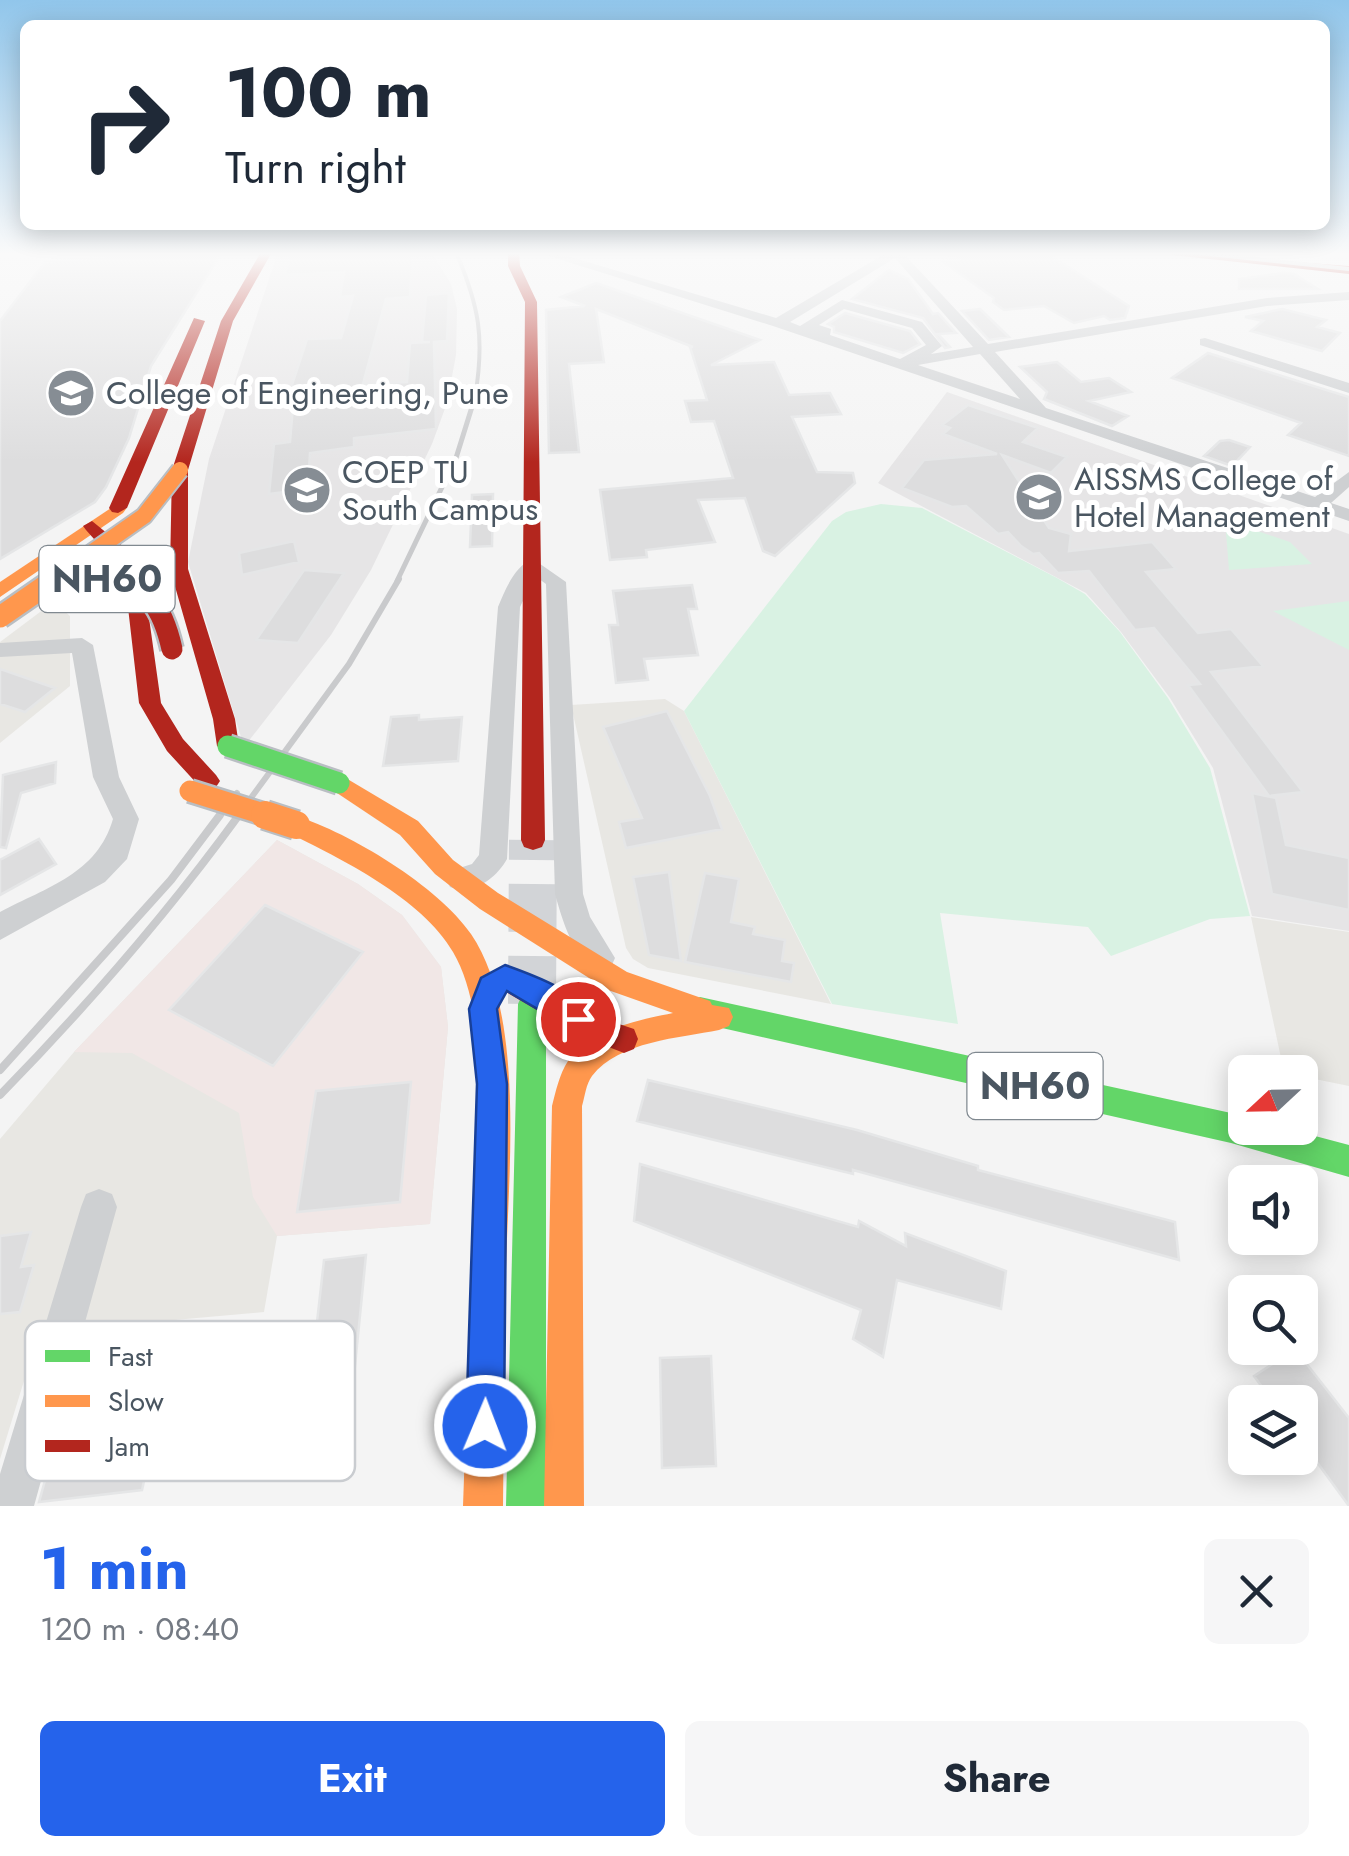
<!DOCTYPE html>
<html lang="en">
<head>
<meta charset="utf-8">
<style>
  body { margin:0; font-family:Jost,sans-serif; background:#f6f6f7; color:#1f2937; height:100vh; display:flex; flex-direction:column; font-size:38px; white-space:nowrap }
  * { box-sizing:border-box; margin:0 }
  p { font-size:32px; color:#747a83 }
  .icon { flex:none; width:55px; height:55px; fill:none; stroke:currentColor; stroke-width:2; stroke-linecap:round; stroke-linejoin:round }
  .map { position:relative; height:1506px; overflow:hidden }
  .panel { display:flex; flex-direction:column; background:#fff; flex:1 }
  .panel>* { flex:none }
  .banner { position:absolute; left:20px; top:20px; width:1310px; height:210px; border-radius:15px; box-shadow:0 5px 25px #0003; background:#fff; color:#1f2937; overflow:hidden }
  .needle { width:65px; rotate:248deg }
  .buttons { position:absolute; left:1228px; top:1055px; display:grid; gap:20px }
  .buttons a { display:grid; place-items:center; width:90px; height:90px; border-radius:15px; background:#fff; box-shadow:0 5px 25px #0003; font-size:50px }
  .pin { position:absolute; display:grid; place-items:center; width:85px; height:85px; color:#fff; margin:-42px; border:5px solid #fff; border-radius:50%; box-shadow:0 2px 10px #0007 }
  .me { position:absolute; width:110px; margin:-55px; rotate:1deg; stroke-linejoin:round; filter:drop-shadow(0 0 8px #0008) }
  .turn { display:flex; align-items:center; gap:35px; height:210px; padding:0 40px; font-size:45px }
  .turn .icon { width:130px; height:130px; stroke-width:2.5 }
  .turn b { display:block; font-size:70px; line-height:85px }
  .round { display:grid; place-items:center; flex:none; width:105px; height:105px; border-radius:15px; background:#f6f6f7 }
  .overview { display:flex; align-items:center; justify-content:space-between; height:170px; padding:0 40px }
  h1 { font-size:60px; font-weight:700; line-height:75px; color:#2563eb }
  .primary-button { display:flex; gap:20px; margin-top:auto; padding:20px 40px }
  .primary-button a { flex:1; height:115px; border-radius:15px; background:#2563eb; color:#fff; font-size:40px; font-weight:700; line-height:115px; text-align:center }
  .primary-button a+a { background:#f6f6f7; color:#1f2937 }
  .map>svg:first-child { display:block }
</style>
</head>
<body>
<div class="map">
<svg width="1349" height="1506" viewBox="0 0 1349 1506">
  <rect width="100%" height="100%" fill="#f4f4f4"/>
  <path fill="#e8e7e3" d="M58 605 70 616V686L0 743V642L48 606Z
    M665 699 684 711 831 1004 648 968 633 959 626 948 571 705Z
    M277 840 358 884 402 915 441 967 448 1027 430 1224 277 1236 264 1312 39 1332 0 1459V1139L74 1052Z
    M1251 917 1349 932V1086L1300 1076V1072H1284Z"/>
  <path fill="#e6e5e6" d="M278 252H431L451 284 457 309 456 355 447 403 432 444 371 570 331 635 244 747 188 562 209 459Z
    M947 392 1349 534V931L1252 916 1213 768 1170 698 1121 632 1086 593 878 483Z"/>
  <path fill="#f1e7e6" d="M277 840 358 884 402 915 441 967 448 1027 430 1224 277 1236 253 1197 239 1113 132 1053 74 1052Z"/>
  <path fill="#d9f2e3" d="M881 504 922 508 1057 578 1085 594 1120 632 1168 698 1210 768 1250 916 1210 919 1111 956 1088 927 940 913 958 1024 832 1004 684 711 832 521 846 512Z
    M1225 520 1290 542 1312 564 1229 570Z
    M1349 601V650L1273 611Z"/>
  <path fill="#ddddde" stroke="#e5e6e7" stroke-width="2.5" d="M153 252H222L151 366 129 438 106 487 95 502 0 559V321L45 262Z
    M291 252H413L410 297 386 299 363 384 407 382 410 343 430 342H422L426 295 449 293 447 341 434 342 436 429 354 438V447L310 453 308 489 269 494 274 444 290 442 293 406H285L307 339 341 338 353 296 340 297 344 272 285 275Z
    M942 252H1045L1129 306 1125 318 1110 320 1104 316 1074 323 1044 306 1004 310 993 302 994 298 942 261 957 259Z
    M889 270 908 279 933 314 938 313 956 333 938 334 950 347 945 348 923 318 852 299Z
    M1284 273 1294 274 1318 289H1239V279Z
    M596 283 760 340 711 365 774 362 789 395 830 393 841 414 792 417 817 472 853 473 855 483 775 556 763 551 745 498 698 500 715 542 646 550 647 557 610 560 600 490 733 478 714 421 691 422 685 401 707 400 690 347H693L596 309 604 362 569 364 579 452 549 453 546 310 585 306 561 297Z
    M980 309 1009 337 989 340 962 311Z
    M1282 309 1326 320 1317 327 1340 333 1322 351 1251 331 1263 321 1245 317Z
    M845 313 910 331 920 344 903 353 834 332V327L828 324Z
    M1208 353 1349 397V456L1288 435 1301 423 1172 378Z
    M1057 362 1081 382 1109 378 1131 392 1089 401 1128 416 1112 426 1044 399 1047 392 1020 367Z
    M968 405 1038 428 1023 442 1067 457 1051 473 1002 455 1049 528 1071 534 1069 551 1152 542 1176 569 1146 572 1198 633 1231 629 1263 666 1211 672 1303 792 1269 796 1188 685 1200 684 1154 628 1135 630 1089 571 1058 573 1039 553 1033 554 1021 546 1008 532 998 534 966 506 952 507 902 488 924 460 997 454 943 434 950 428 942 425Z
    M1229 440 1250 447 1232 466 1204 456 1220 441Z
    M493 494 492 546 470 547 472 495Z
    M294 541 299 562 242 575 239 553Z
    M304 570 344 573 298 643 256 640Z
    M692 585 697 609H688L698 655 644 659 648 680 616 683 609 625H618L613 591Z
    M0 669 55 688 25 712 0 704Z
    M667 711 710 796 722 829 626 848 619 822 642 818 603 727Z
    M419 715V720L462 717 458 761 383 766 391 717Z
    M56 762 55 783 21 793 6 848 0 847 3 775Z
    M1252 793 1276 798 1286 845 1349 858V910L1272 894Z
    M39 839 56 864 0 895V860Z
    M669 872 681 961 649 955 633 877Z
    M705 873 739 879 731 922 755 927 753 934 785 940 782 961 794 963 791 982 685 962Z
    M265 905 363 952 273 1066 169 1010Z
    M648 1080 857 1130 978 1166V1170L1175 1222 1179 1260 853 1170V1174L637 1121Z
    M411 1082 400 1202 297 1212 316 1091Z
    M640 1164 858 1227 859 1221 906 1246 905 1233 1006 1271 1001 1309 897 1280 883 1357 853 1339 861 1310 634 1221Z
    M31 1232 21 1267 34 1265 20 1312 0 1314V1236Z
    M366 1255 351 1406 230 1421 243 1340 316 1331 324 1260Z
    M1295 1349 1349 1418V1506L1300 1439V1402H1273L1254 1376Z
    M711 1356 716 1466 662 1468 660 1358Z
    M170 1366 142 1490 39 1502 74 1376Z"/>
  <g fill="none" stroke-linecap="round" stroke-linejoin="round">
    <path stroke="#d2d4d7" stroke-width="48" stroke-dasharray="48 24" stroke-linecap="butt" d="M532 1004 533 840"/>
    <path fill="#ced0d2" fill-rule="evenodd" d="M536 252H554L776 318 888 252H902L988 344 1267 298 1349 292V300L1267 306 995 352 1046 408 1315 497 1349 472V487L1331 503 1349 509V521L773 326ZM895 258 973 347 931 354 942 346 922 322 842 300 800 326 790 322ZM844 309 912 328 926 345 900 359 830 335 831 329 819 325ZM980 354 1020 399 918 365Z
      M1205 338 1349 383V393L1200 345V339Z
      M533 559 566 582 583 894 590 917 615 958 611 967 600 971C574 962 562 919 555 894L546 584 535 576 520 607 507 859C496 879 473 895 450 887L446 879 450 871 472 864 479 855 498 607C505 590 515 565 533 559Z
      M82 638 93 645 119 777 139 819 127 859 105 882 0 940V912C47 887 97 874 113 819L93 777 72 653 0 657V643Z
      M99 1189 112 1194 117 1207 34 1506H0V1474L81 1207 86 1194Z"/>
    <path fill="#63d668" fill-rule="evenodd" d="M532 991 542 995 546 1004V1506H506L518 1004 522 995Z
      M700 997 1231 1113 1245 1116V1128H1285L1349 1145V1177L1231 1143 700 1023 690 1019 686 1010 690 1001Z"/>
    <path fill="#ff974d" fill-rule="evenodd" d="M117 504 126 509 123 513 0 597V582Z
      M339 774 418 821 453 860 498 893 627 972 710 1001 712 1005 729 1008 733 1017 729 1026 719 1030C680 1038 619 1041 592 1076 586 1084 585 1096 582 1106L584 1506H544L552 1106C556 1091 559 1075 568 1061 587 1030 639 1020 673 1013L608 990 480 909 435 874 400 835 331 789 327 783 331 777Z
      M296 816C350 833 438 886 471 934 526 1015 508 1175 506 1270 504 1349 504 1427 503 1506H463C466 1427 468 1348 472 1269 476 1184 497 1027 453 952 422 898 341 859 287 832L284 825 287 818Z"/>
    <path fill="#b3261e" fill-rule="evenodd" d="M261 252H272L233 321 188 470V569L235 719 239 746 228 754 217 746 213 719 170 569 172 470 221 321Z
      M508 252H519L520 266 537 302 545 840 542 847 533 850 524 847 521 840 525 302 508 266Z
      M1167 252 1349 266V274L1172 255Z
      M194 318 205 321 127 508 118 513 112 512 109 508Z
      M92 521 141 561 161 703 183 739 216 775 220 781 216 787H200L167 751 139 703 123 564 110 557 86 530 83 526Z
      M505 965 601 1018 634 1029 638 1039 634 1049 624 1053 583 1037 506 992 493 1018 483 1022 473 1018 469 1009 481 978Z"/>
    <path stroke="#c9cacc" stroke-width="4" d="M456 252C479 306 485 338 475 397
      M1191 252 1349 269"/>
    <path stroke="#c9cacc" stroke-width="5" d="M397 581 456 458 476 394"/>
    <path stroke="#c9cacc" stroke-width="6" d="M218 817 237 793
      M237 817 349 664 399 579"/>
    <path stroke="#c9cacc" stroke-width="8" d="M0 1070 171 880 220 815
      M0 1095C86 1007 167 914 239 815"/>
    <g stroke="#b9bec3" stroke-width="26" stroke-linecap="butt">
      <path id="fast-bridge" d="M228 746 339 783"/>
    </g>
    <g stroke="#b9bec3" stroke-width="20" stroke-linecap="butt">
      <path id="slow-bridge-far2" d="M51 581 144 516 180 470"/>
    </g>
    <g stroke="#b9bec3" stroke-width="26" stroke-linecap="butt">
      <path id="slow-bridge-far1" d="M0 617 55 579
        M190 791 273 817"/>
    </g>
    <g stroke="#b9bec3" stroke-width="32" stroke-linecap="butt">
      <path id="slow-bridge" d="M265 815 296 825"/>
    </g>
    <g stroke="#b9bec3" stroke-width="20" stroke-linecap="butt">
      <path id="jam-bridge-far1" d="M51 581H122"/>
    </g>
    <g stroke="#b9bec3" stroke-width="26" stroke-linecap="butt">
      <path id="jam-bridge" d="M104 579C148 582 163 609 172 649
        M51 581 82 579"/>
    </g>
    <use href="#fast-bridge" stroke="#63d668" stroke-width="21"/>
    <use href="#slow-bridge-far2" stroke="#ff974d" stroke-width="16"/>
    <use href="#slow-bridge-far1" stroke="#ff974d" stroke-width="21"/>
    <use href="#slow-bridge" stroke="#ff974d" stroke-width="28"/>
    <use href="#jam-bridge-far1" stroke="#b3261e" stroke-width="16"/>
    <use href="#jam-bridge" stroke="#b3261e" stroke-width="21"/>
  </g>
  <linearGradient id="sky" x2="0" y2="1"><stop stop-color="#91c6eb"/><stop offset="0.55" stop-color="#fafafa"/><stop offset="1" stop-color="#fafafa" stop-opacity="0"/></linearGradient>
  <rect width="1349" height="462" fill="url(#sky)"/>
  <path fill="#2563eb" stroke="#184099" stroke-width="2.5" d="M505 965C533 975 579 991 592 1019L588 1029 578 1033 507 991 497 1009 507 1084 504 1426 498 1440 485 1445 471 1440 466 1426 477 1084 469 1009 481 978Z"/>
  <defs>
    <g id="university-disc" transform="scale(2.5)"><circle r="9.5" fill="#868d94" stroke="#fff"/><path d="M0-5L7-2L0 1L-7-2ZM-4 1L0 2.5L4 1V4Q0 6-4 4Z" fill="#fff"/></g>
  </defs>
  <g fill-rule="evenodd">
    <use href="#university-disc" x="71" y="393"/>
    <use href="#university-disc" x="307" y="490"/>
    <use href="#university-disc" x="1039" y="497"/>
  </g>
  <g text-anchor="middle" stroke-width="10" stroke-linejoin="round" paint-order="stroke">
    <g font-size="32" fill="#4a5661" stroke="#fff" text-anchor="start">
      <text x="106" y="404">College of Engineering, Pune</text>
      <text x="342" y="483">COEP TU<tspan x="342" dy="37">South Campus</tspan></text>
      <text x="1074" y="490">AISSMS College of<tspan x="1074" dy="37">Hotel Management</tspan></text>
    </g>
    <g fill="#fff" stroke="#808990" stroke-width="2.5">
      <rect x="39.5" y="546" width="135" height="66" rx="8"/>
      <rect x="967.5" y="1053" width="135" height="66" rx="8"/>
    </g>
    <g font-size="38" font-weight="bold" fill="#4a5661">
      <text x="107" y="592">NH60</text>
      <text x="1035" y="1099">NH60</text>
    </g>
  </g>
  <rect x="25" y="1321" width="330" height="160" rx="15" fill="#fff" stroke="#c9ccd0" stroke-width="2.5"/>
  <rect x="45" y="1350" width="45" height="12" fill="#63d668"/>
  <rect x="45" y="1395" width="45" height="12" fill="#ff974d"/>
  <rect x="45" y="1440" width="45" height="12" fill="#b3261e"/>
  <g font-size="28" fill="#4a5661">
    <text x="108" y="1366">Fast</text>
    <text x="108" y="1411">Slow</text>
    <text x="108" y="1456">Jam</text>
  </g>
</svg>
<div class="buttons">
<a><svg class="needle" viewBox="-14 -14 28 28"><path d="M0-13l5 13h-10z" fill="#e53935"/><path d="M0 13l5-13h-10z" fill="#747a83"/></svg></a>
<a><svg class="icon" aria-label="sound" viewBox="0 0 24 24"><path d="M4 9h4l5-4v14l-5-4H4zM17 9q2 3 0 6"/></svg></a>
<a><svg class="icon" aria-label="search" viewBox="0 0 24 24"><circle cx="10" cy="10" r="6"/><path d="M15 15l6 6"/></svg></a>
<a><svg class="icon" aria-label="layers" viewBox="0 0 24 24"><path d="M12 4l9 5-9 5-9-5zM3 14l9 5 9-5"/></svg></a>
</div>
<div class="pin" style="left:578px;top:1019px;background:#d93025"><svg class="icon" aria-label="arrive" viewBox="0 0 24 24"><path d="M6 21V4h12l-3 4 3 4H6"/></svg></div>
<svg class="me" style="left:485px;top:1426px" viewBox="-20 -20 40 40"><circle r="17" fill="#2563eb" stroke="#fff" stroke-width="3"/><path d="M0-11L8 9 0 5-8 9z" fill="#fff"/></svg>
<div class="banner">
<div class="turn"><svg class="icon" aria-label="right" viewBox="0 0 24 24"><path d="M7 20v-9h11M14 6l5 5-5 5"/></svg><div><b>100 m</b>Turn right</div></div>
</div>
</div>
<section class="panel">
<div class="overview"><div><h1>1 min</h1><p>120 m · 08:40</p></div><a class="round"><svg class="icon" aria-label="close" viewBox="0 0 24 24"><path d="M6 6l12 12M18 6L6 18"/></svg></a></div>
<div class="primary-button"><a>Exit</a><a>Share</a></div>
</section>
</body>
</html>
